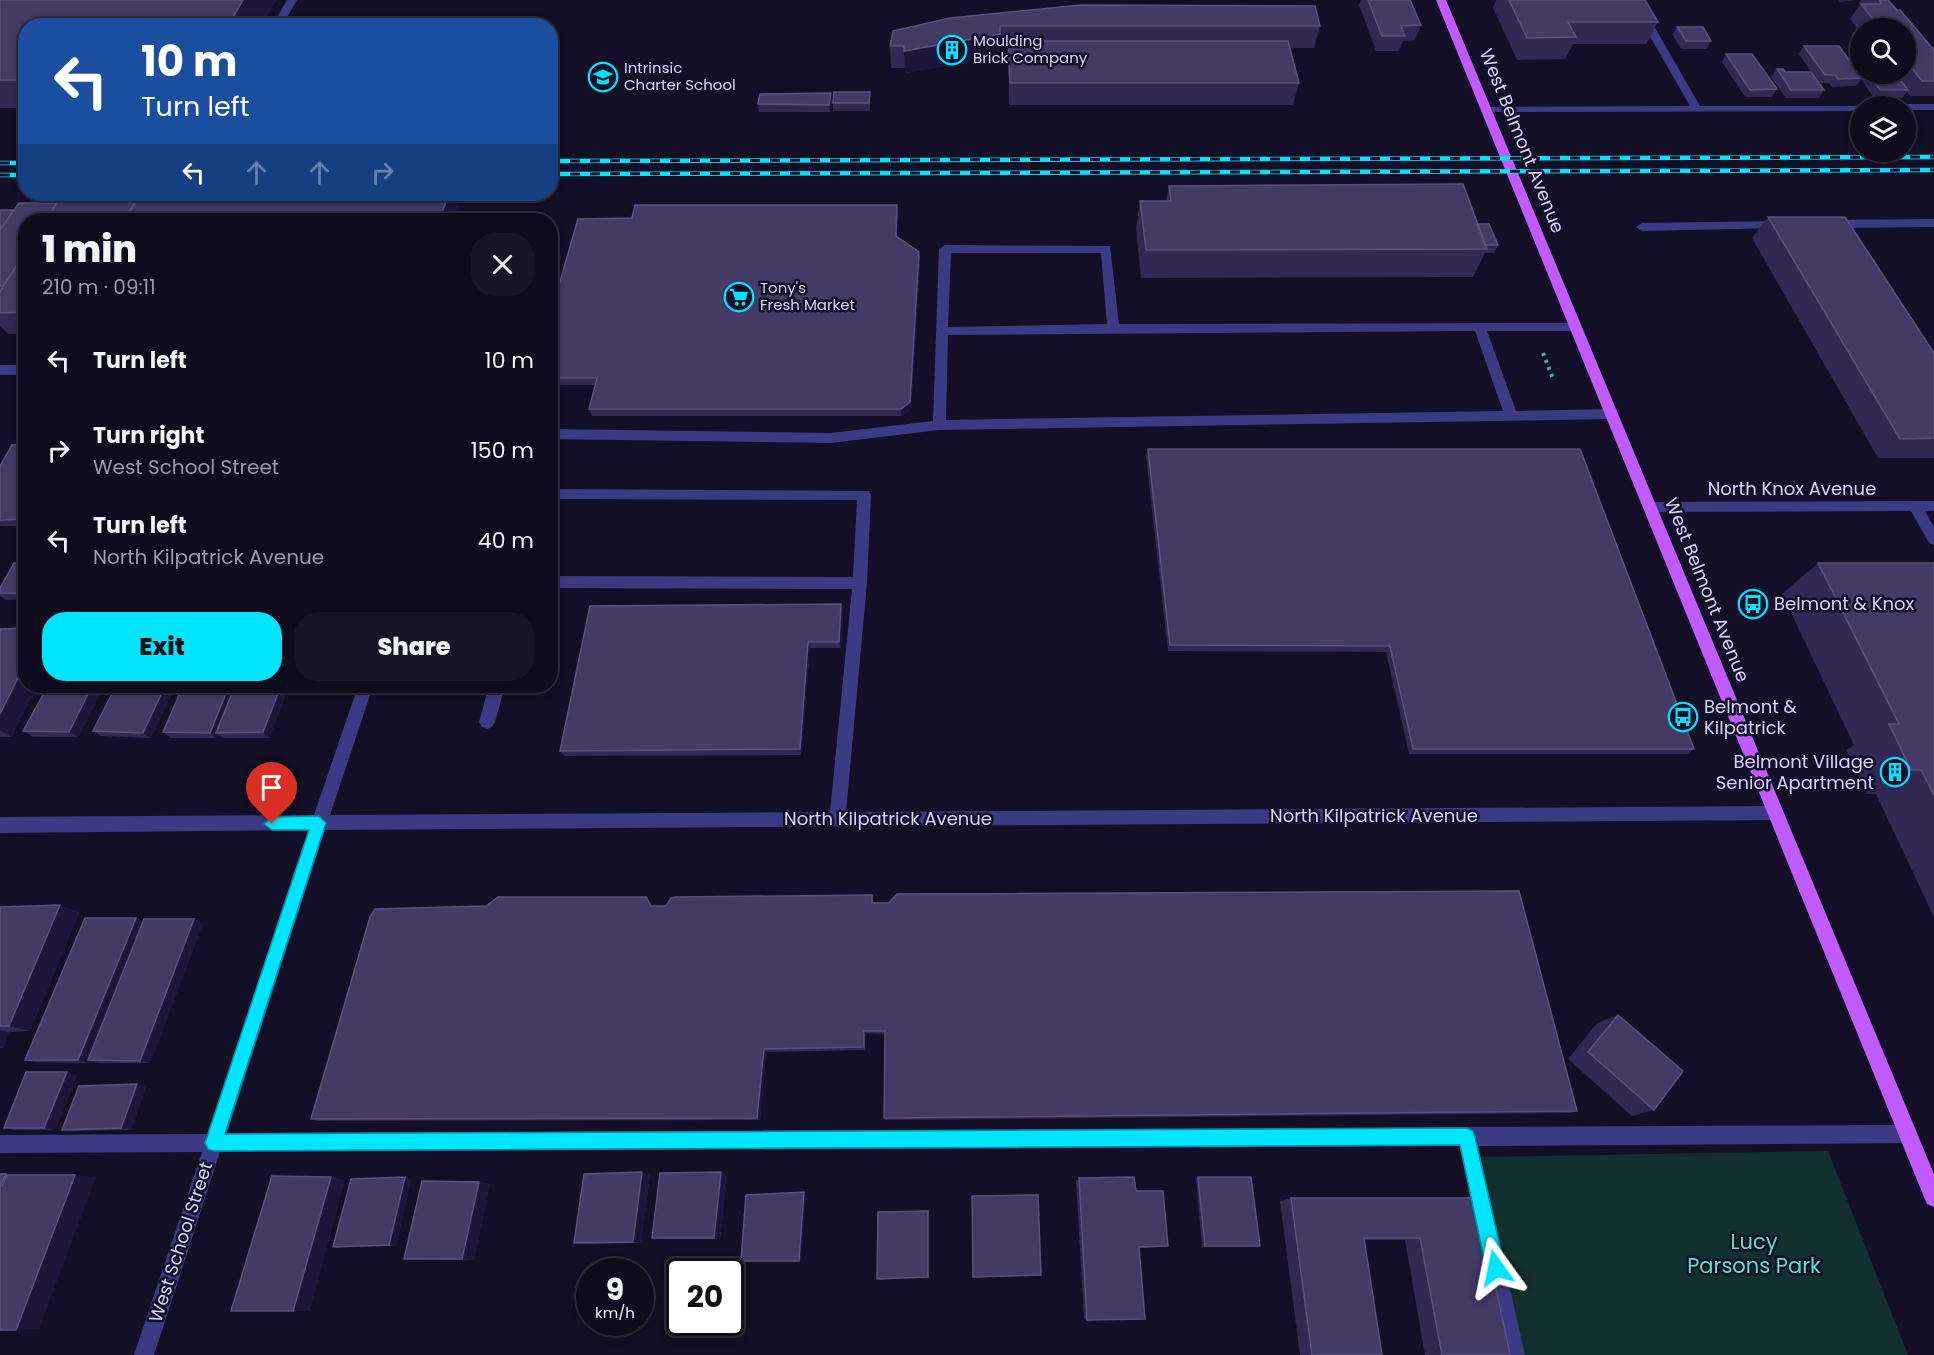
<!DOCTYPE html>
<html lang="en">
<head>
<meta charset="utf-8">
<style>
  body { margin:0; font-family:Poppins,sans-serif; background:#171425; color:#f1f3f6; height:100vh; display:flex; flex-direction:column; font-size:22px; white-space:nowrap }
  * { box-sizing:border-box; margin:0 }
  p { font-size:20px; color:#9b9ba3 }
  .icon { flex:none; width:33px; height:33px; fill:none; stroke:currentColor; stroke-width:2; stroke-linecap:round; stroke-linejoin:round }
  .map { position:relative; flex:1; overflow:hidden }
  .side { position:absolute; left:18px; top:213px; width:540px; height:480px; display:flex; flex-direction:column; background:#0e0b1c; border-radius:24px; box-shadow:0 3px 9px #0003,0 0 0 2px #2e2b3b }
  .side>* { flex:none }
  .guide { position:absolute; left:18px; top:18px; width:540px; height:183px; border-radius:24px; box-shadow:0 3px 9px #0003,0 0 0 2px #2e2b3b; background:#1a4fa0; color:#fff; overflow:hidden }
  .buttons { position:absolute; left:1850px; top:18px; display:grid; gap:12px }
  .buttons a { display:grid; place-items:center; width:66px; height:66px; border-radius:50%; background:#0e0b1c; box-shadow:0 3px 9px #0003,0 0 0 2px #2e2b3b; font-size:30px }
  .speed { position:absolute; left:576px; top:1258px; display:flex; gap:12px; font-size:30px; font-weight:700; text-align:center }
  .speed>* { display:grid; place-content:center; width:78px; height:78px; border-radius:50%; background:#0e0b1c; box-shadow:0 3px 9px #0003,0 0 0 2px #2e2b3b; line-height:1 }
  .speed small { font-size:15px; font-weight:400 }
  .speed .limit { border:3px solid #111; border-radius:9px; background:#fff; color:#111 }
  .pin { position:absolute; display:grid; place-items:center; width:51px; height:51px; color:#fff; margin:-62px -26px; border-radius:50% 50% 50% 0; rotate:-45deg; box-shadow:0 0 6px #0007 }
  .pin .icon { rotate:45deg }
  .me { position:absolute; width:66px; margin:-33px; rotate:348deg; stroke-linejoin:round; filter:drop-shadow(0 0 4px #0008) }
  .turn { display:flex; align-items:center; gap:21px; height:126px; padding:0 24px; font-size:27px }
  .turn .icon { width:78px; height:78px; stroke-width:2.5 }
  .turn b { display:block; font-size:42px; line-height:51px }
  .lanes { display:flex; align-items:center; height:57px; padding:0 24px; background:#0003; justify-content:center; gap:30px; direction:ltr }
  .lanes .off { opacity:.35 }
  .round { display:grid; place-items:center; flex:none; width:63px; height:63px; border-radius:24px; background:#171425 }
  .summary { display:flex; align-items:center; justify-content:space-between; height:102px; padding:0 24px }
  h1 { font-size:36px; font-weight:800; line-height:45px }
  .button { display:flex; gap:12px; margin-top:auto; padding:12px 24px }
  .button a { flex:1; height:69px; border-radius:24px; background:#00e5ff; color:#111; font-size:24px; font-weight:800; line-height:69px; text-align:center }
  .button a+a { background:#171425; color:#f1f3f6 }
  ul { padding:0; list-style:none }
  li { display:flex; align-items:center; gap:18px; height:90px; padding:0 24px }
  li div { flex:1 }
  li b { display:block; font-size:22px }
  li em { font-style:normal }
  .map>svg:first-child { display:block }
</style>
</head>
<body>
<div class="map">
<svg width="1934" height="1355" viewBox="0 0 1934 1355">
  <rect width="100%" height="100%" fill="#130f26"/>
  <path fill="#12302f" d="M1828 1151 1908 1355H1525L1478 1157Z"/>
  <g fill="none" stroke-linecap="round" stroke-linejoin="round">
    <path stroke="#2fb8b0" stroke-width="4" stroke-dasharray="3 4.5" stroke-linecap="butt" d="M1543 353 1553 379"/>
    <path fill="#3d3a85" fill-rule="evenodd" d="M287 0H297L282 26H272Z
      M1629 0H1639L1700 106H1864H1860V111L1483 112V108L1487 107 1690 106Z
      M1905 104H1934V110H1905V106H1900Z
      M1934 219V227L1832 228 1826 224 1832 220Z
      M1781 221 1785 222V228L1642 231 1636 227 1642 223Z
      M945 245 1110 246 1119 324 1576 323 1582 327 1576 331H1487L1516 411 1612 409 1618 414 1612 419 939 430 831 443 550 439V429L831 433 933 421 939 249ZM951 253H1101L1107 324 948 327ZM1475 331 1503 411 946 420 948 335Z
      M0 365H26V375H0Z
      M550 489 869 491 871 495 867 583 846 812 1776 806 1782 808 1784 813 1782 818 1776 820 325 830 227 1133 1908 1125 1915 1127 1917 1134 1915 1141 1908 1143 1478 1146 1525 1355H1505L1460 1146 220 1152 154 1355H134L202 1152 0 1153V1135L208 1134 309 830 0 833V817L314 815 358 686H373L330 815 830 812 852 589 550 588V576L853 577 857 500 550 499Z
      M1934 501V511H1925L1934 527V545L1929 543 1911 511 1650 512 1643 507 1650 502Z
      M489 686H505L495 722 492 727 487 729 482 727 479 722Z"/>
    <path fill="#c25bff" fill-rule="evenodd" d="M1436 0H1446L1934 1174V1207L1927 1204 1924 1197Z"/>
    <g stroke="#00e5ff" stroke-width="4.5">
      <path id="rail" d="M550 161 1934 157
        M0 163H26
        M550 174 1934 170
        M0 175H26"/>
    </g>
    <use href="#rail" stroke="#130f26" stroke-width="3" stroke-dasharray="10" stroke-linecap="butt"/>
  </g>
  <path fill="#312854" d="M0 0H276L261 26H26V108H0Z
    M1361 0H1410L1421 25 1415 40 1403 41 1399 51H1376L1359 5Z
    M1496 0H1645L1658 22 1646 44H1573L1565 59 1517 60 1493 8Z
    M1839 0H1855L1840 2Z
    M1861 0H1888L1934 50V96H1910L1907 92 1902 98H1874L1861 79 1856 86 1832 87 1829 83H1819L1799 54 1804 46 1861 78 1864 74H1905V28H1860V32L1850 19 1860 4 1859 3Z
    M950 18 1320 26 1314 48H1290L1299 83 1293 105H1009L1008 48H1000V56L905 73V68H891L890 46Z
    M1677 27 1711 41 1707 49H1681L1672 34Z
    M1726 54 1777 89 1772 97H1745L1722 62Z
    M1777 69 1785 72 1824 90 1819 98H1786L1771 77Z
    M870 92V111H833V103Z
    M832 101 830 112H759L758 104Z
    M1169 186 1477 224 1498 245 1494 253H1485L1473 277 1141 278 1136 229 1140 201H1166Z
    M141 194H247L248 195 464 217 26 220V334H8L0 326V210H14L57 203 139 196Z
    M897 205 896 236 920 259 911 410 901 416H592L589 409 595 385H550V316L632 218Z
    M1768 217 1934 353V458H1878L1752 238Z
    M26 444V526H0V466Z
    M1148 449 1694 749 1687 754H1409L1386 652 1168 651 1146 456Z
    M26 563V599L6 600 0 596V588Z
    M1818 563H1934V917L1876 794H1867L1846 750 1854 745 1782 594Z
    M843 611 841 648H810L801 755 564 756 560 751Z
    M0 629 12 737H0Z
    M48 686H104L78 737H33L23 731Z
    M116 686H175L151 738 101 736 93 731Z
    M183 686H289L269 738H223L218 735 217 738H171L163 732Z
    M873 899V903L1577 1111 1570 1113 885 1120 884 1118 885 1034 865 1033V1050L766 1052 760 1120 318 1121 311 1119 649 901 652 906H666Z
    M60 905 79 913 30 1031 9 1032 3 1048H0V907Z
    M194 919 203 923 150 1063H98L89 1061 88 1063 35 1062 25 1060 143 921Z
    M1618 1015 1654 1110 1632 1116 1568 1059 1597 1023Z
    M77 1075 55 1130H15L4 1128Z
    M146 1087 131 1130 72 1131 62 1130Z
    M642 1172 650 1175 641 1243 583 1244 574 1243Z
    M727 1175 720 1239H659L652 1238Z
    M1198 1177 1260 1246 1202 1247 1196 1178Z
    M1079 1178 1136 1191 1168 1246 1139 1248 1087 1320 1084 1319 1076 1181Z
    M411 1179 396 1246 333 1247Z
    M479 1182 490 1184 474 1260 404 1259Z
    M1291 1198H1477L1510 1355H1425L1405 1240H1364L1382 1355H1300L1280 1201Z"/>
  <path fill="#1d163a" d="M243 0H276L261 26H228Z
    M1000 34V56L905 73 904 51Z
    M831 93 832 101 830 112 829 105Z
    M449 194H453L464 217 462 220H439Z
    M897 205 898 213 896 243V236Z
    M919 252 920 259 911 410 901 416V409Z
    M26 584V596L21 593Z
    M841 604 843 611 841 648 839 642Z
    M808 642 810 648 801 755 800 749Z
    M26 662V686H37L12 737 0 730V714Z
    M92 686H104L78 737 69 732Z
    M165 686H175L151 738 143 733Z
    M229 686H238L216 733 218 735 217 738 210 733Z
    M281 686H289L269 738 263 732Z
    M60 905 79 913 30 1031 9 1026Z
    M136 918 145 922 88 1063 78 1060Z
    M194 919 203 923 150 1063 140 1061Z
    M0 1030 9 1032 3 1048 0 1047Z
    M864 1031 865 1033V1050L864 1047Z
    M764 1049 766 1052 760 1120 757 1118Z
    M67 1072 77 1075 55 1130 44 1128Z
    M137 1084 146 1087 131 1130 121 1128Z
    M642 1172 650 1175 641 1243 633 1242Z
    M721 1172 727 1175 720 1239 714 1238Z
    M6 1174 17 1175 0 1214V1187Z
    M75 1175 96 1177 39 1329 16 1330Z
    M331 1177 345 1180 310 1311H293Z
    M405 1177 411 1179 396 1246 389 1245Z
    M479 1182 490 1184 474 1260 462 1259Z
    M804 1192 806 1194 801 1261H799Z"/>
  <path fill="#433a66" stroke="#5a527e" stroke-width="1.5" d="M0 0H243L228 26H26V80H0Z
    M1368 0H1410L1421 25 1401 26 1405 36H1382Z
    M1509 0H1645L1658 22H1568L1576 37 1527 38Z
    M1879 0H1888L1897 10H1900L1934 50V81H1922L1905 60V28H1880L1861 4H1882Z
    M1081 5 1315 6 1320 26H1000V34L904 51V46H890L893 31 950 18Z
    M398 25H424L397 26Z
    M1677 27H1703L1711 41H1686Z
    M1008 41H1288L1299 83H1010Z
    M1804 46H1839L1862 78 1838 79 1835 75H1825Z
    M1726 54H1752L1777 89 1750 90Z
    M1777 69H1783L1785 72H1811L1824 90H1791Z
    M1868 74H1896L1908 90H1880Z
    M834 92H870L869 103H833Z
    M831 93 829 105 758 104 760 94Z
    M1463 184 1487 249 1146 250 1140 201H1171L1169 186Z
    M141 194H242L241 195H286L287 194H449L439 220H124Z
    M61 196H139L124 220H46Z
    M19 203H57L46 220H26V252L3 286H0V230Z
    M635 205H897L896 236 919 252 910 402 901 409H589L597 378H550V316L578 219 632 218Z
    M0 210H14L0 230Z
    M1768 217H1845L1934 353V438L1900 439Z
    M1477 224H1489L1498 245H1485Z
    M26 252V312L0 313V291Z
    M26 444V519L0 520V466L12 445Z
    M1148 449H1580L1694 749H1413L1390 646 1170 645Z
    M14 563H26V584L21 593H0V588Z
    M1818 563H1934V795L1921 770H1911L1889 724H1899Z
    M841 604 839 642H808L800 749 560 751 590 606Z
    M26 628V639L24 643H26V662L0 714V629Z
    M48 686H92L69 732 23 731Z
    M116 686H165L143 733 93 731Z
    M183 686H229L210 733 163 732Z
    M235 686H281L263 732 216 733Z
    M1519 891 1577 1111 884 1118 885 1031H864V1047L764 1049 757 1118 311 1119 370 917 375 909 486 906 498 897H646L651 906H666L671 898 677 897 872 895V903H889L897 894Z
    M60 905 9 1026H0V907Z
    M85 918H136L78 1060H25Z
    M144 919H194L140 1061 88 1060Z
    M1618 1015 1683 1071 1654 1110 1588 1052Z
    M26 1072H67L44 1128H4Z
    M137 1084 121 1128 62 1130 79 1086Z
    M642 1172 633 1242 574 1243 584 1174Z
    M721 1172 714 1238H652L660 1173Z
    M0 1174H6L0 1186Z
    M7 1175H75L16 1330H0V1186H2Z
    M272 1176 331 1177 293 1311H231Z
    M405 1177 389 1245 333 1247 351 1179Z
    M1134 1177 1136 1191H1163L1168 1246 1139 1247 1145 1319 1087 1320 1079 1178Z
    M1198 1177H1251L1260 1246H1205Z
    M422 1181 479 1182 462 1259H404Z
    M804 1192 799 1261H741L746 1195Z
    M1038 1195 1041 1275 973 1277 972 1196Z
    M1291 1198H1477L1510 1355H1442L1420 1238H1364L1382 1355H1312Z
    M928 1211V1277L877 1279 878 1212Z"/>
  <path fill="#00e5ff" stroke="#0095a6" stroke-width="1.5" d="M319 816 326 823 225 1134 1467 1128 1473 1131 1475 1137 1505 1268 1502 1274 1496 1277 1489 1274 1486 1268 1460 1145 214 1151 208 1149 205 1143 309 830H272L264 824 272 817Z"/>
  <defs>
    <g id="building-ring" transform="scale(1.5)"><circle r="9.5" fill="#130f26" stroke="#00e5ff" stroke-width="1.5"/><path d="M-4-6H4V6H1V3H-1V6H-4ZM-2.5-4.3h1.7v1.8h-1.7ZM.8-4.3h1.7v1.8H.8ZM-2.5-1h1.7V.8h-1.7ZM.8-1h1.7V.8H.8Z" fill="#00e5ff"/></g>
    <g id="school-ring" transform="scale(1.5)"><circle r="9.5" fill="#130f26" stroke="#00e5ff" stroke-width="1.5"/><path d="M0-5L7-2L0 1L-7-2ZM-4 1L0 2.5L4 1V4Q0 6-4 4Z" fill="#00e5ff"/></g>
    <g id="supermarket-ring" transform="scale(1.5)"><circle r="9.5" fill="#130f26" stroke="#00e5ff" stroke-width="1.5"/><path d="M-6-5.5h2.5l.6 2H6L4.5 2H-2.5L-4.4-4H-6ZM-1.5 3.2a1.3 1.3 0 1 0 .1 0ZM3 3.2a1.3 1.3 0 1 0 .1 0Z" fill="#00e5ff"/></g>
    <g id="bus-ring" transform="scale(1.5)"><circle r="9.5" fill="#130f26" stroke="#00e5ff" stroke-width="1.5"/><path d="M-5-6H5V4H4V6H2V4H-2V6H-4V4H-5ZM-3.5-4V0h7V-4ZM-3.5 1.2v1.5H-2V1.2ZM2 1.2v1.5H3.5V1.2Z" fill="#00e5ff"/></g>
  </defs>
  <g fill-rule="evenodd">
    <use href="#building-ring" x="952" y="50"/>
    <use href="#school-ring" x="603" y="77"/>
    <use href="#supermarket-ring" x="739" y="297"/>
    <use href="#bus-ring" x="1753" y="604"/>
    <use href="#bus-ring" x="1683" y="717"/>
    <use href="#building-ring" x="1895" y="772"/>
  </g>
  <g text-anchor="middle" stroke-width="5" stroke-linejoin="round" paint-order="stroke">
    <g font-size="15" fill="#d9d4ff" stroke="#130f26" text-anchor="start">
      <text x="973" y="46">Moulding<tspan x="973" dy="17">Brick Company</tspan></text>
      <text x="624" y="73">Intrinsic<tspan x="624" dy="17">Charter School</tspan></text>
      <text x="760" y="293">Tony's<tspan x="760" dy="17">Fresh Market</tspan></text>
    </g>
    <g font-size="18" fill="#d9d4ff" stroke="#130f26">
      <text transform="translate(1522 141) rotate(68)" y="6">West Belmont Avenue</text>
      <text x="1792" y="495">North Knox Avenue</text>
      <text transform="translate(1707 590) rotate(68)" y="6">West Belmont Avenue</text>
      <text x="1374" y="822">North Kilpatrick Avenue</text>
      <text x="888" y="825">North Kilpatrick Avenue</text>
      <text transform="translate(181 1242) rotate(-72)" y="6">West School Street</text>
    </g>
    <g font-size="18" fill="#d9d4ff" stroke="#130f26" text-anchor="start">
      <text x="1774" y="610">Belmont &amp; Knox</text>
      <text x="1704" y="713">Belmont &amp;<tspan x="1704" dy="21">Kilpatrick</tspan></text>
      <text x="1874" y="768" text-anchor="end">Belmont Village<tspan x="1874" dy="21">Senior Apartment</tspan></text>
    </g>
    <g font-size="21" fill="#5fe0c0" stroke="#130f26">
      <text x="1754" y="1249">Lucy<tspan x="1754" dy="24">Parsons Park</tspan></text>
    </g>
  </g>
</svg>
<div class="buttons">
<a><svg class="icon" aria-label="search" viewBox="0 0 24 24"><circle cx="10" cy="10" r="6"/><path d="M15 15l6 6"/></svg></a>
<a><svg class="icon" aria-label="layers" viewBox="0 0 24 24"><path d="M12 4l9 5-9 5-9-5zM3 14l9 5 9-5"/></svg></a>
</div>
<div class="speed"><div>9<small>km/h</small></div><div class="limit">20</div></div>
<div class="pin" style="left:272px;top:824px;background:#d93025"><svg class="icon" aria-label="arrive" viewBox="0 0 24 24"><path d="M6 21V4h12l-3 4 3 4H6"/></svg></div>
<svg class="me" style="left:1496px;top:1268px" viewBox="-20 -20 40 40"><path d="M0-17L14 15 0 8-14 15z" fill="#00e5ff" stroke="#fff" stroke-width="4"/></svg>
<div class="guide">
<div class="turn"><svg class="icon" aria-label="left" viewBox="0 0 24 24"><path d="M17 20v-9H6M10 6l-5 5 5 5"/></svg><div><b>10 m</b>Turn left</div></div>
<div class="lanes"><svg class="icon" aria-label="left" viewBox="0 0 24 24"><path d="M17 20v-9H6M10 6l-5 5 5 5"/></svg><svg class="icon off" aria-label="ahead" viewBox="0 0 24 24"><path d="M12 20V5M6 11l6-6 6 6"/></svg><svg class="icon off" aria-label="ahead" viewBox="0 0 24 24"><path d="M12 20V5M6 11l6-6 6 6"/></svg><svg class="icon off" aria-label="right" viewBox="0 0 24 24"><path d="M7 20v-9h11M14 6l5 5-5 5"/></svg></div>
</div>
<section class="side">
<div class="summary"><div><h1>1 min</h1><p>210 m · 09:11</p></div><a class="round"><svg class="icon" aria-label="close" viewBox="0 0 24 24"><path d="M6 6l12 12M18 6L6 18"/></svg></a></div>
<ul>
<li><svg class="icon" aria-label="left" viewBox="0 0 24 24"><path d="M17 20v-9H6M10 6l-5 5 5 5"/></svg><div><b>Turn left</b></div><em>10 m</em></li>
<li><svg class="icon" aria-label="right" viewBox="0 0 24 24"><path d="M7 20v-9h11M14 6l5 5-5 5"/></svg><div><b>Turn right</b><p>West School Street</p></div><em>150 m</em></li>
<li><svg class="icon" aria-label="left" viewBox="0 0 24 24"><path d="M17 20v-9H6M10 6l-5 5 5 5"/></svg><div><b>Turn left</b><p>North Kilpatrick Avenue</p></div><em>40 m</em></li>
</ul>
<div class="button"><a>Exit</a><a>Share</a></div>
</section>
</div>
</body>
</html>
